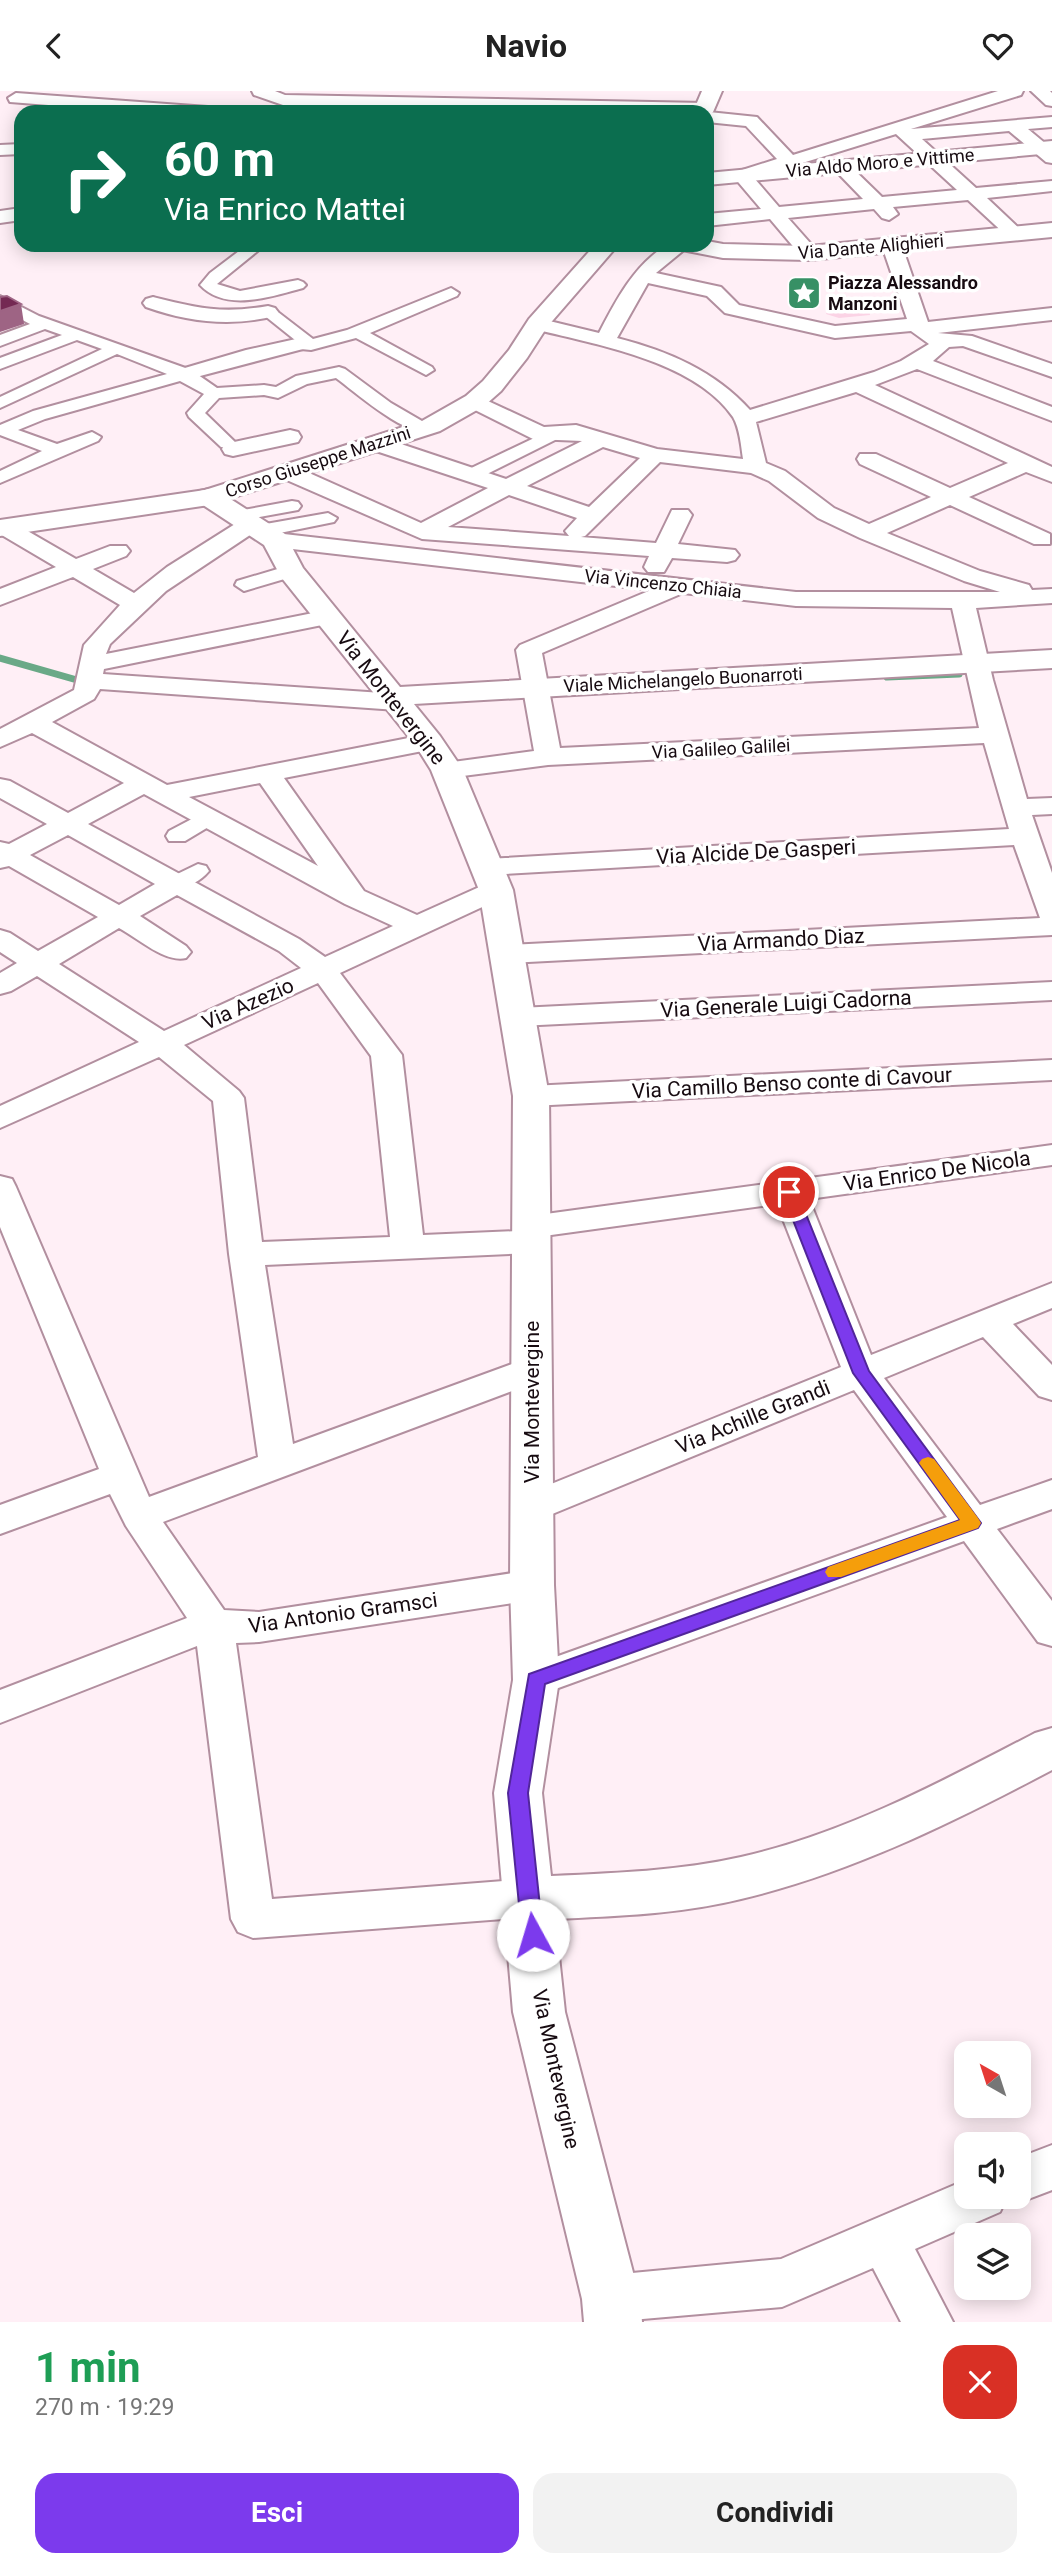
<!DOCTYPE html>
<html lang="it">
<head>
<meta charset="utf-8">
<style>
  body { margin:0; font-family:Roboto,sans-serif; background:#f2f2f2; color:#222; height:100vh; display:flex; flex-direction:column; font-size:26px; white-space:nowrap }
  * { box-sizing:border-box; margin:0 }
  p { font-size:23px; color:#767676 }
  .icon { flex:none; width:38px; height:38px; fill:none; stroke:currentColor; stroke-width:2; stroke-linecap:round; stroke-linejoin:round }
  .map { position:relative; height:2231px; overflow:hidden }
  .side { display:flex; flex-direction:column; background:#fff; flex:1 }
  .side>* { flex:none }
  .banner { position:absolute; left:14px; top:14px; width:700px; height:147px; border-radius:21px; box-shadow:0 4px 18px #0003; background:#0b6e4f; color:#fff; overflow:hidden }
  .needle { width:46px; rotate:321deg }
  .tools { position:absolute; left:954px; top:1950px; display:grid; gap:14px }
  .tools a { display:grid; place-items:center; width:77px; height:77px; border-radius:14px; background:#fff; box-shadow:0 4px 18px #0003; font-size:35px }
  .pin { position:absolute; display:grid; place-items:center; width:60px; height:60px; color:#fff; margin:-30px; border:4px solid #fff; border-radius:50%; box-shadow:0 2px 7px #0007 }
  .me { position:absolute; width:77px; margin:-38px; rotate:354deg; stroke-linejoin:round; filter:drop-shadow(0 0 5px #0008) }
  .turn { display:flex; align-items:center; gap:24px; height:147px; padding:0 35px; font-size:32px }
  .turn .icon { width:91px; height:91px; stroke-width:2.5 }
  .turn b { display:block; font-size:49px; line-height:60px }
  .round { display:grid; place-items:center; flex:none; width:74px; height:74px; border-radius:21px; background:#f2f2f2 }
  .overview { display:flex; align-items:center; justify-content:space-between; height:119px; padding:0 35px }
  h1 { font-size:42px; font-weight:700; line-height:52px; color:#1e9e55 }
  .primary-button { display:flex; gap:14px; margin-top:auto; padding:14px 35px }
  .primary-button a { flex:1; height:80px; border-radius:21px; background:#7c3aed; color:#fff; font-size:28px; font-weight:700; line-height:80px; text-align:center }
  .primary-button a+a { background:#f2f2f2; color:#222 }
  header { display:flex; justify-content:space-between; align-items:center; height:91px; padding:0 35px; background:#fff; font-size:32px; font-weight:700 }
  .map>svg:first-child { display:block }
</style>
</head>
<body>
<header><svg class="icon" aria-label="back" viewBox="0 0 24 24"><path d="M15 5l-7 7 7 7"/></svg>Navio<svg class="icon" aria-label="heart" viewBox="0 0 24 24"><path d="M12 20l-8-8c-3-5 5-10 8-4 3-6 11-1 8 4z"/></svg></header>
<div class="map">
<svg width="1052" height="2231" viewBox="0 0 1052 2231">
  <rect width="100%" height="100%" fill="#ffeff6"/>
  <path fill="#fbd3e5" d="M300 12 404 13 402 21H292Z
    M844 211 869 215 870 224 839 227 826 223 832 212Z"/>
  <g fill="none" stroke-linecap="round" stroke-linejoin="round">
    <path stroke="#6aa987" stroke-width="7" d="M0 567 77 589
      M887 586 959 583"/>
    <g stroke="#b28f9f" stroke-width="4">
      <path id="pedestrian" d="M247 154H265L217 193 240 200 298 189 303 191 306 194 303 197C273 205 226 222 200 194L210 182Z
        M451 197 459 202 457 205 370 242 432 276 434 279 426 284 356 247 311 259 290 257 288 254 295 249 260 221 262 218H274L313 248 347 239Z
        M0 205 39 225 191 279 217 297 264 294 276 296 296 285 339 276 345 278 391 312 434 337 431 341C407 347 355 301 336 287L307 293 278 307 264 304 219 307 205 322 236 352 227 357 221 356 189 326 187 322 204 303 180 290 45 328 18 339 57 353 92 341 101 346 98 350 0 392V380L42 360 0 344V334L33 320 167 283 117 263 0 317V306L102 258 77 249 0 278V267L62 244 45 238 0 255V244L30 233 0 217Z
        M551 339 557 340 560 344 557 348 477 388H465L462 384 465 380Z
        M292 410 298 411 301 415 298 419 238 430 229 425 238 420Z
        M328 422 337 427 334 431 260 446 251 440 260 434Z
        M291 474 298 476 300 480 298 484 244 500 235 494 237 490Z
        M207 720 215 722 218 727 215 732 185 750H169L166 745 169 740Z
        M198 773 206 775 209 780C200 791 183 800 169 797L166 792 169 787Z"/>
    </g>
    <g stroke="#b28f9f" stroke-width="4">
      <path id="minor" d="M252 0H275L285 4 705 12 713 17 709 21 757 26 793 64 998 0H1023L1021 4 911 38 1052 26V36L1028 38 1052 58V72L1046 71 1009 40 922 48 976 97 1052 90V100L987 107 1024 142 1015 148 1008 146 968 109 893 116 898 123 889 129 882 127 874 118 788 127 819 162 809 168 802 166 770 128 707 135V123L761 118 733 85 736 81 777 68 746 35 707 31V21L283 14 254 4ZM896 43 957 99 882 106 847 72 841 71 832 76 863 108 779 116 754 87Z
        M1031 0H1050L1052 2V15L1046 14Z
        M16 2 208 16 217 21H138L10 11 8 7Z
        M21 53V63L0 64V54Z
        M892 149 902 155 928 231 1052 217V229L938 242 972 245 1052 273V286L963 255 949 256 933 270 1052 316V330L917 278 875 294 1052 376V391L1026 381 969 406 1050 443V453H1034L950 414 887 442 980 480 1029 494 1032 499 1052 498V512L976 517 993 589 1027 708 1052 707V723L1032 724 1052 782V844L509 872 499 869 494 863 499 857 509 854 1040 827 1014 754 487 784 477 782 473 776 477 770 487 768 1009 738 984 652 548 674 447 687 438 685 434 679 438 673 534 660 516 559 520 554 651 499 275 456 267 454 263 449 267 444 275 442 796 501H1000L964 490 860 447 818 427 769 390 751 382 660 371 585 445 581 446 656 452 672 419H688L692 424 678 453 735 459 739 464 735 469 727 471 672 467 664 481H648L644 476 649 465 422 448 282 387 279 382 282 377H298L421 432 488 397 370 358 367 353 370 348H386L506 388 582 350 533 348 467 315 464 310 467 305 475 304 544 336 576 334 657 358 743 368C741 355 740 338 733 326 694 269 593 253 530 237L527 233 530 229 537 227 599 242C616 209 635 173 667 154H690L656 182 721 196 739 214 835 235 907 228 882 155ZM648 192 707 205 725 222 835 247 911 240 929 253 901 270 874 281 750 319C715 280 668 260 617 247ZM856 301 1008 372 950 397 876 363H860L857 368 860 373 931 406 869 433 834 417 785 380 766 372 756 331ZM603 356 640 367 589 416 527 395ZM509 404 577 427 565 440 569 445 448 436ZM683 502 796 515 952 517 979 637 560 657 542 562Z
        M153 206C198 217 221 223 268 215L275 217 278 221 275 225C231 236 188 231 146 216L143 212 146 208Z
        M296 248 303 250 306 254 303 258 185 289 178 287 175 283 178 279 246 259Z
        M290 339 298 341 301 346 298 351 233 365 225 363 222 358 225 353Z
        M251 426 259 428 263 433 259 438 166 500 110 553 106 563 328 519 337 521 340 526 337 531 104 578 103 583 397 603 406 606 410 611 406 616 397 619 100 598 94 608 52 631 167 694 429 643 438 645 442 651 438 657 284 687 364 800 417 824 486 793 496 790 506 793 510 799 506 805 340 882 402 964 423 1144 517 1140 514 1136 519 1128 531 1125 1052 1054V1074L809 1108 871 1264 1052 1192V1217L1013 1233 1052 1274V1309L1039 1305 983 1246 884 1287 980 1414 1052 1389V1418L997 1438 1052 1510V1555L1038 1551 964 1450 550 1600 536 1605 522 1600 516 1589 522 1578 947 1426 854 1299 545 1426 532 1430 519 1426 513 1416 519 1406 841 1276 777 1113 544 1145 548 1151 543 1159 531 1162 265 1174 293 1353 531 1266 544 1270 549 1279 544 1288 163 1431 224 1519 259 1521 532 1479 546 1483 551 1494 546 1505 532 1509 259 1551 236 1552 272 1808 529 1788 544 1794 551 1807 544 1820 529 1826 253 1847 238 1841 231 1828 197 1555 0 1632V1599L187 1527 126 1435 110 1403 0 1443V1414L99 1378 0 1136V1085L12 1088 16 1096 149 1406 258 1366 229 1163 213 1010 159 966 0 1037V1015L139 951 37 885 11 900 0 903V882L17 872 0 861V839L10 842 38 860 98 826 9 775 0 777V751L9 753 47 733 0 707V688L10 690 68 722 124 692 32 642 0 656V638L74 599 84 554 120 514 73 486 0 514V498L56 476 0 443V430L12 431 76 468 110 455H126L130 460 126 465 93 478 134 502 167 476 243 428ZM260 692 318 775 189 706ZM144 703 345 813 393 835 325 866 299 848 88 733ZM68 744 155 793 119 814 30 764ZM177 804 279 860 301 877 164 940 59 873 119 837C139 848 165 872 186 867L191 861 186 855 140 825ZM318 892 371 965 390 1146 262 1151 244 1007 239 1000 184 954Z
        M1052 891V909L519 935 508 932 504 926 508 920 519 917Z
        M1052 969V989L531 1015 520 1012 515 1005 520 998 531 995Z
        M1052 2054V2099L1018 2112 1006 2108 1000 2121 915 2158 953 2231H901L873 2177 782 2216 608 2231 594 2225 586 2208 594 2191 611 2184 781 2168 966 2089V2105H1018V2067Z"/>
    </g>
    <g stroke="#b28f9f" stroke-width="4">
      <path id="tertiary" d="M1052 50V62L707 94V82Z
        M1052 132V146L809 169 723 167 682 159 679 154H707V150L723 153 809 155Z
        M209 398 218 400 285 443 303 477 400 596 1052 559V577L414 613 440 645 463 679 513 799 549 1005 554 1494 559 1589 542 1702 551 1785C615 1782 679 1780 741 1766 846 1742 941 1691 1035 1642L1052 1637V1679C953 1731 851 1782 741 1808 680 1823 618 1825 555 1828L565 1921 640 2208 642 2231H584L582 2208 513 1921 494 1702 513 1589 510 1494 513 1005 479 799 431 679 416 655 281 486 264 454 200 412 196 406 200 400Z"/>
    </g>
    <g stroke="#b28f9f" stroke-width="4">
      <path id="secondary" d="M702 0H722L713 21 707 26V21H693Z
        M21 117V129L0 132V120Z
        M595 154H618L547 236 527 267 501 300 484 315 440 340 209 414 0 445V429L205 399 422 330 466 305 483 290 509 259 529 228Z"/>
    </g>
    <use href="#pedestrian" fill="#fff" fill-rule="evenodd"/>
    <use href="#minor" fill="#fff" fill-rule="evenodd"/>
    <use href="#tertiary" fill="#fff" fill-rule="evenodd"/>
    <use href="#secondary" fill="#fff" fill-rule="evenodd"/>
  </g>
  <path fill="#9e6484" d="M21 213 24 233 0 241V220Z"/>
  <path fill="#742953" stroke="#9e6484" stroke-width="2" d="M7 205 21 213 0 220V206Z"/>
  <path fill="#7c3aed" stroke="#51269a" stroke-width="2" d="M789 1096 797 1101 869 1280 981 1432 978 1437 545 1593 528 1702 543 1844 540 1850 533 1853 525 1850 522 1844 508 1702 529 1583 960 1429 853 1282 782 1101Z"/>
  <path fill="#f59e0b" d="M928 1366 934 1368 978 1427 981 1432 978 1437 841 1486H828L825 1481 828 1476 960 1429 919 1372 922 1368Z"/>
  <defs>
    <g id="sight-square" transform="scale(1.75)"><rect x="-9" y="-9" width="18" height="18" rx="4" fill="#379065" stroke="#fff"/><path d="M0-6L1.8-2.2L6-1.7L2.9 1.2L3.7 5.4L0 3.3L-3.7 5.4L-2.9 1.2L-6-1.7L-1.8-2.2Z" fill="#fff"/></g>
  </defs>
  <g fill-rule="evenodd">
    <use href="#sight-square" x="804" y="202"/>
  </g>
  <g text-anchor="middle" stroke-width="7" stroke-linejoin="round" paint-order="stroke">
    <g font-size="18" fill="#170b11" stroke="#fff">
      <text transform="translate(880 72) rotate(-5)" y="6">Via Aldo Moro e Vittime</text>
      <text transform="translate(871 156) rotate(-5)" y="6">Via Dante Alighieri</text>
      <text transform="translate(318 371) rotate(-18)" y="6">Corso Giuseppe Mazzini</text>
      <text transform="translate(663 493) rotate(6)" y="6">Via Vincenzo Chiaia</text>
      <text transform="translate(683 589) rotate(-3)" y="6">Viale Michelangelo Buonarroti</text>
      <text transform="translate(721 658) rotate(-3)" y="6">Via Galileo Galilei</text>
    </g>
    <g font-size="18" font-weight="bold" fill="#170b11" stroke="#fff" text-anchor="start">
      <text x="828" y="198">Piazza Alessandro<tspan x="828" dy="21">Manzoni</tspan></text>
    </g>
    <g font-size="21" fill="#170b11" stroke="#fff">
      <text transform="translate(391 607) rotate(52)" y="7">Via Montevergine</text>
      <text transform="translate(756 761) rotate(-3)" y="7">Via Alcide De Gasperi</text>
      <text transform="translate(781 849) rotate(-3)" y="7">Via Armando Diaz</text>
      <text transform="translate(248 913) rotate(-24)" y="7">Via Azezio</text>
      <text transform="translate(786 913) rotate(-3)" y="7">Via Generale Luigi Cadorna</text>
      <text transform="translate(792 992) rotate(-3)" y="7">Via Camillo Benso conte di Cavour</text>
      <text transform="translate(937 1080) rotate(-8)" y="7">Via Enrico De Nicola</text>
      <text transform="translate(532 1311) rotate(-90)" y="7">Via Montevergine</text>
      <text transform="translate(753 1326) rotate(-22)" y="7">Via Achille Grandi</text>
      <text transform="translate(343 1522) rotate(-8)" y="7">Via Antonio Gramsci</text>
      <text transform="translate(556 1978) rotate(78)" y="7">Via Montevergine</text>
    </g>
  </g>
</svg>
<div class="tools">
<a><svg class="needle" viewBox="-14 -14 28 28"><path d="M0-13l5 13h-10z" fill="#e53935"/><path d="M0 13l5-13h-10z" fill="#767676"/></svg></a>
<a><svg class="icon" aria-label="sound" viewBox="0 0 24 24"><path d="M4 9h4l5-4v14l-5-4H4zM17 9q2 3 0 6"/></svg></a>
<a><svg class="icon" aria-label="layers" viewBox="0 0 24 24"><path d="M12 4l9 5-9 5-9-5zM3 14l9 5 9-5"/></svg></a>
</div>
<div class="pin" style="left:789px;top:1101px;background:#d93025"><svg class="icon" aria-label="arrive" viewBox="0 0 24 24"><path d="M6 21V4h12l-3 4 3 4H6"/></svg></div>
<svg class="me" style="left:533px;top:1844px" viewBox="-20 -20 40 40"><circle r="19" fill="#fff"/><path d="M0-13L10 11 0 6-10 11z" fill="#7c3aed"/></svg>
<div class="banner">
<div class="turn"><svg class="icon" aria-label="right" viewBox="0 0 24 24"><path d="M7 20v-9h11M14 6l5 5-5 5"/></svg><div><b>60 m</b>Via Enrico Mattei</div></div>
</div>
</div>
<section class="side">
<div class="overview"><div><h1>1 min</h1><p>270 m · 19:29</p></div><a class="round" style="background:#d93025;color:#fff"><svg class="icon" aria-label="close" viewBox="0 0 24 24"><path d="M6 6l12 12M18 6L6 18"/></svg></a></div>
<div class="primary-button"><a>Esci</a><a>Condividi</a></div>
</section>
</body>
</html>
